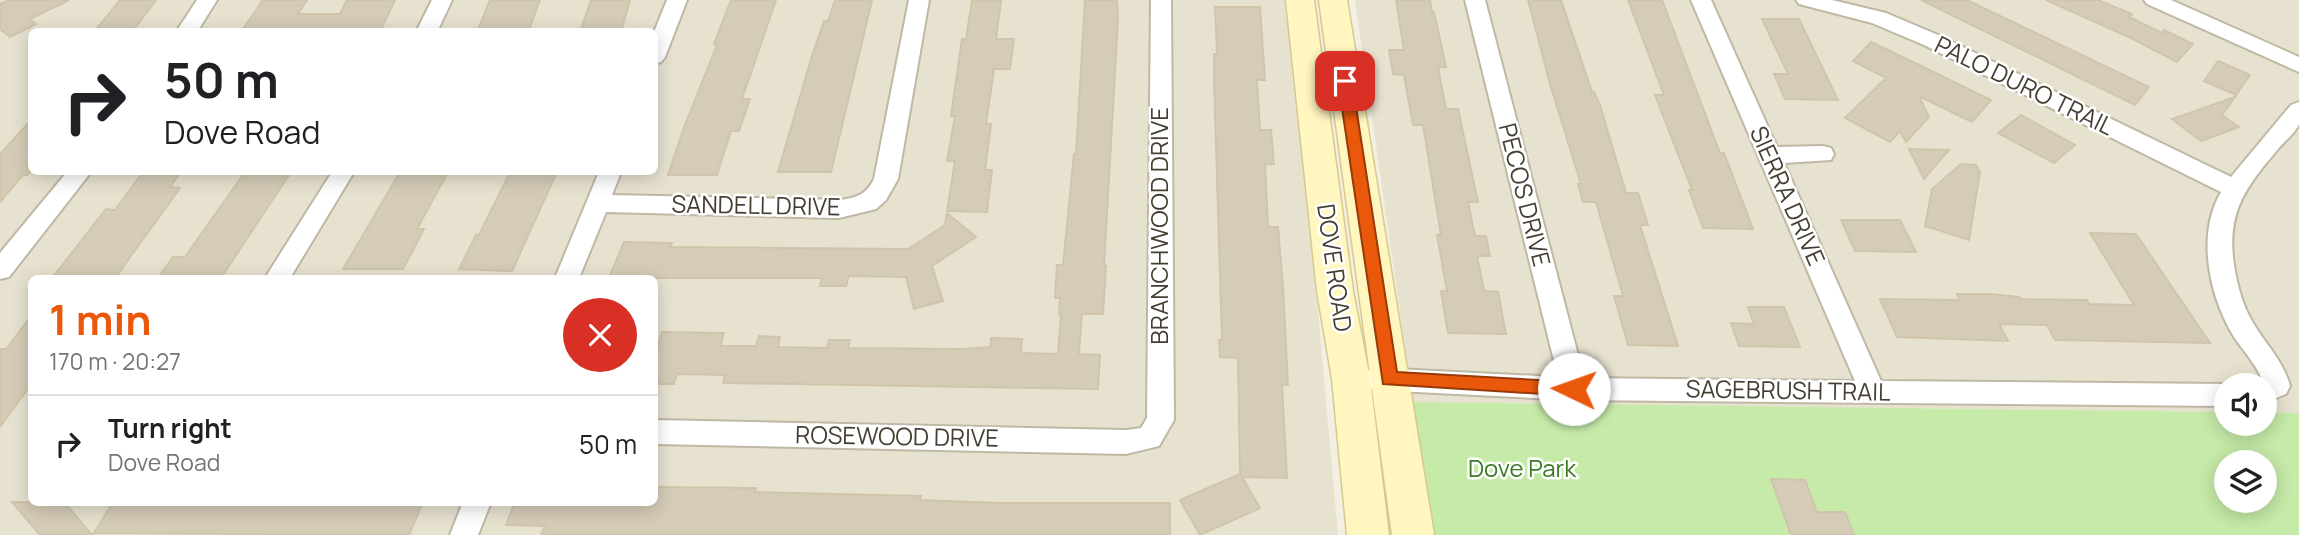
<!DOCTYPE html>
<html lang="en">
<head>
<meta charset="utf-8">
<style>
  body { margin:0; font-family:Manrope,sans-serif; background:#f6f6f6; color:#202124; height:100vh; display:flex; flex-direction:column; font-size:26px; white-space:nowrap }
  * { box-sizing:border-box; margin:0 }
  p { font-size:23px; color:#757577 }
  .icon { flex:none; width:38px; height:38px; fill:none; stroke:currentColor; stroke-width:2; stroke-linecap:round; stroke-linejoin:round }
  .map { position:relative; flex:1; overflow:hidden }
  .side { position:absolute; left:28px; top:275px; width:630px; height:231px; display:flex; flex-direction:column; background:#fff; border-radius:10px; box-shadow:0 4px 18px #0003 }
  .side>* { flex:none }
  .banner { position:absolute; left:28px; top:28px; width:630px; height:147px; border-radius:10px; box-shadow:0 4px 18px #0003; background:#fff; color:#202124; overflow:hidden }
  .buttons { position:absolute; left:2214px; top:373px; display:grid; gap:14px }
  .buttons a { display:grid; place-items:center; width:63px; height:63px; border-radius:50%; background:#fff; box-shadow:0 4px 18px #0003; font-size:35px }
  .pin { position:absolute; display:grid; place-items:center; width:60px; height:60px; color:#fff; margin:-30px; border-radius:14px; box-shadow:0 4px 10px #0006 }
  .me { position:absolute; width:77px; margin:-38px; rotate:273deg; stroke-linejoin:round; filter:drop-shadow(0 0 5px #0008) }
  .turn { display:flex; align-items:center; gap:24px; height:147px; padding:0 21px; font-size:32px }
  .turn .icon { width:91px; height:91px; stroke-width:2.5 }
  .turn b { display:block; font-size:49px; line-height:60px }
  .round { display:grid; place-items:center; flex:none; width:74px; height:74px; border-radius:37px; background:#f6f6f6 }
  .head { display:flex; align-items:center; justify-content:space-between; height:119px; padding:0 21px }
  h1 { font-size:42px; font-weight:700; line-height:52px; color:#ea580c }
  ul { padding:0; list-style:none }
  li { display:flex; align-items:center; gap:21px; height:98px; padding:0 21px; border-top:2px solid #e0e0e0 }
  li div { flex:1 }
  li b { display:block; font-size:26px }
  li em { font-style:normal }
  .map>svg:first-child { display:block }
</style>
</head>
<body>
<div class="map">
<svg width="2299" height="535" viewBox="0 0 2299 535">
  <rect width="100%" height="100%" fill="#f3efe3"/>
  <path fill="#e7e2d0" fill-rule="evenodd" d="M0 0H1290L1338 535H0ZM32 32H654V172H32ZM32 278H654V502H32Z
    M1355 0H2299V416L2296 413 2265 412 2264 385H2226V412L1413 402Z"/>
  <path fill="#c6eaa8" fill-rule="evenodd" d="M1413 402 2226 412V424H2264L2265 412 2297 413 2299 416V535H1435ZM2226 462H2264V500H2226Z"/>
  <path fill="#d5ccb8" stroke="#d0c5aa" stroke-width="2" d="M9 0H69L30 19 36 24 10 37 0 29V4Z
    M120 0H156L132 32H94Z
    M263 0H307L298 14H340L347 0H395L380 32H241Z
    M490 0H540L528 32H477Z
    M591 0H630L621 32H580Z
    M731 0H776L742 99H750L739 131H731L717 175H668L683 130 717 45 714 44Z
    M835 0H872L831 172H778L811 59 824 21H828Z
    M1085 0H1117L1118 19 1104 266H1106L1103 314H1082L1079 354 1100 355 1098 389 723 383 725 375 677 374 674 384H654V356L662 332 724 333 720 346H756L759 336 780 337 778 347 827 348 829 340H850L848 348 962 349 990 347 991 338 1022 339 1021 353 1058 354 1061 314H1059L1060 298H1055L1057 265H1063L1074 154H1076Z
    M1396 0H1430L1432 12H1434L1446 67H1438L1446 109H1458L1478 202H1468L1475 236H1486L1490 256H1477L1484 291 1498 292 1506 334 1448 333 1441 291H1447L1437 235H1441L1423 125H1413L1404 75 1393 74 1389 50H1404Z
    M1528 0H1561L1592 92H1594L1600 105 1626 193H1638L1648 225H1640L1678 346 1628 345 1614 296H1623L1596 202H1583L1578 184H1581L1550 84Z
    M1628 0H1662L1720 153H1724L1753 229 1703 228 1689 190H1692L1655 95H1664Z
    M1921 0H1967L2149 87 2135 105Z
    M2046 0H2098L2132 14 2129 17 2162 33 2164 30 2193 44 2177 62 2131 38Z
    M972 1H1001L996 39H1014L1010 69H994L986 124H991L985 170H992L987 212 947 211 955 161H947L955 116H951L962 39H966Z
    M1215 7H1260L1265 80H1257L1260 130H1271L1274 164H1265L1268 227H1278L1283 287 1288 385H1282L1287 478 1242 477 1260 508 1200 535 1180 500 1240 474 1238 358 1220 357 1219 340H1222L1214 79V54H1217Z
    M1762 19H1799L1838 100 1785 99 1774 74H1788Z
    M1871 42 1915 63 1991 100 1972 122 1919 96 1929 117 1906 142 1900 131 1890 142 1845 118 1886 78 1853 61Z
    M2218 61 2250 75 2236 95 2204 81Z
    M2235 97 2222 115 2239 127 2201 141 2172 119Z
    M2021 115 2075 145 2054 163 1998 133Z
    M32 119V169L27 175H23L0 202V154Z
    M1909 149 1949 150 1924 179Z
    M1961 164 1976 165 1980 172 1969 240 1925 226 1932 189Z
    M143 172H181L170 187 180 188 115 278H52L106 209 115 210Z
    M245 172H291L221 278H158L173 257H185Z
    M400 172H448L417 229H424L403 269H343Z
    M510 172H557L512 271 459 269 476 235H479Z
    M947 213 976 237 932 266 943 301 914 309 906 277 849 276 846 286H820L822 278H609L624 242 672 243 670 247 908 249 945 225Z
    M1841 220H1900L1916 252 1855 251Z
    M2090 233 2136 234 2210 343 2055 340 2047 325 1999 324 2008 341 1897 337 1880 299 1960 300 1957 294H1990L2019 297 2021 299 2087 300 2089 304 2134 305Z
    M1748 307H1784L1800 347 1739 346 1731 323 1754 324Z
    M32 315V383L0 427V349H6Z
    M1771 479 1805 480 1817 512H1845L1854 535H1791Z
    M654 487 756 488 755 492 921 496 920 500 1000 503H1170V535H541L545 526 506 525 515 502H654Z
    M12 502H64L92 535H40Z
    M113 502H423L409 535 94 533Z"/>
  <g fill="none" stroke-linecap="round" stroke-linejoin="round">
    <g stroke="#bfb8a5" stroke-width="4">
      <path id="street" d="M197 0H217L197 32H176Z
        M432 0H452L437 32H416Z
        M667 0H687L665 57 661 62 654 64V32Z
        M909 0H929L898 179 886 200 876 209 839 218 606 212 579 278H555L599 172H621L612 195 839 200C856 198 866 195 874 179Z
        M1151 0H1171L1174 420 1159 446 1126 454 654 444V420L1126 430 1141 428 1147 418Z
        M1465 0H1485L1584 378 1855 381 1691 0H1711L1777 147 1823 146 1831 148 1834 154 1831 160 1784 163 1881 381 2226 384 2229 385H2226V406L1574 400 1376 390 1367 387 1363 379 1367 371 1376 368 1558 377Z
        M1796 0H1832L1886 13 1938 35 2231 177 2291 105 2299 102C2299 109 2299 118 2299 124 2296 132 2284 142 2278 149 2246 187 2226 212 2234 265 2237 284 2242 304 2252 321 2265 344 2283 360 2290 386L2286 394 2264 403V385H2254L2262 381 2261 377C2254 362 2243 350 2234 337 2209 296 2196 235 2221 192L1924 45 1872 23 1799 4Z
        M2144 0H2171L2299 57V72L2147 4Z
        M67 172H91L9 277 0 279V253Z
        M332 172H354L290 278H265Z
        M463 502H491L478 535H450Z"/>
    </g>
    <g stroke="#d5ca8f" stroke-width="3">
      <path id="secondary" d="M1286 0H1314L1353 291 1370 379 1389 535H1347L1332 379 1317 291Z
        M1319 0H1347L1434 535H1392Z"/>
    </g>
    <use href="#street" fill="#fff" fill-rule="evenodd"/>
    <use href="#secondary" fill="#fff6c0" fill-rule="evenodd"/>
  </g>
  <path fill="#ea580c" stroke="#983908" stroke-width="2" d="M1345 77 1352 81 1397 372 1574 382 1580 384 1582 389 1580 394 1574 396 1383 384 1338 81Z"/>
  <g text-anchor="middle" stroke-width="5" stroke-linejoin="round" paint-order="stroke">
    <g font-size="24" fill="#453f33" stroke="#fff">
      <text transform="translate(2024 86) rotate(26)" y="8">PALO DURO TRAIL</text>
      <text transform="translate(1524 195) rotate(76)" y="8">PECOS DRIVE</text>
      <text transform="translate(1787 196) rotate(66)" y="8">SIERRA DRIVE</text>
      <text transform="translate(756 206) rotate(1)" y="8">SANDELL DRIVE</text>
      <text transform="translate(1160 226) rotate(-90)" y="8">BRANCHWOOD DRIVE</text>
      <text transform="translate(1334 268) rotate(82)" y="8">DOVE ROAD</text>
      <text transform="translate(1788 391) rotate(1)" y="8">SAGEBRUSH TRAIL</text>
      <text transform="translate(897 437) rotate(1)" y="8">ROSEWOOD DRIVE</text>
    </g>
    <g font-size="24" fill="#3b7923" stroke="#fff">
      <text x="1522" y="477">Dove Park</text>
    </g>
  </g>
</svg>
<div class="buttons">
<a><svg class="icon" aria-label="sound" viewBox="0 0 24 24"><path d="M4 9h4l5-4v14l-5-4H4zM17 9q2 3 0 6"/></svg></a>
<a><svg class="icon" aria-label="layers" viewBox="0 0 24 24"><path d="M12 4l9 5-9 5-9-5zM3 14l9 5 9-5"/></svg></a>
</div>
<div class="pin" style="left:1345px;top:81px;background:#d93025"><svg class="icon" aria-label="arrive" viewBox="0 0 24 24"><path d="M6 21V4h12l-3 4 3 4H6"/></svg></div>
<svg class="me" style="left:1574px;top:389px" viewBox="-20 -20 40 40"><circle r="19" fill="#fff"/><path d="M0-13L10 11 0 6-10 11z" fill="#ea580c"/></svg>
<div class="banner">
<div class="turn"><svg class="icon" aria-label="right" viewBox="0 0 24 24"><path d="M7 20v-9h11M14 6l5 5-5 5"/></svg><div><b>50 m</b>Dove Road</div></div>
</div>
<section class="side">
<div class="head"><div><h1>1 min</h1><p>170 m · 20:27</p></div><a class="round" style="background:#d93025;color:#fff"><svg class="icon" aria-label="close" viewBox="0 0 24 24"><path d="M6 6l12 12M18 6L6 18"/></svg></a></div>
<ul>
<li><svg class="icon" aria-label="right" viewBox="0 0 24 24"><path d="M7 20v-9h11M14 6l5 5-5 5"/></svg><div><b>Turn right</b><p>Dove Road</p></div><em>50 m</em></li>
</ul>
</section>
</div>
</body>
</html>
